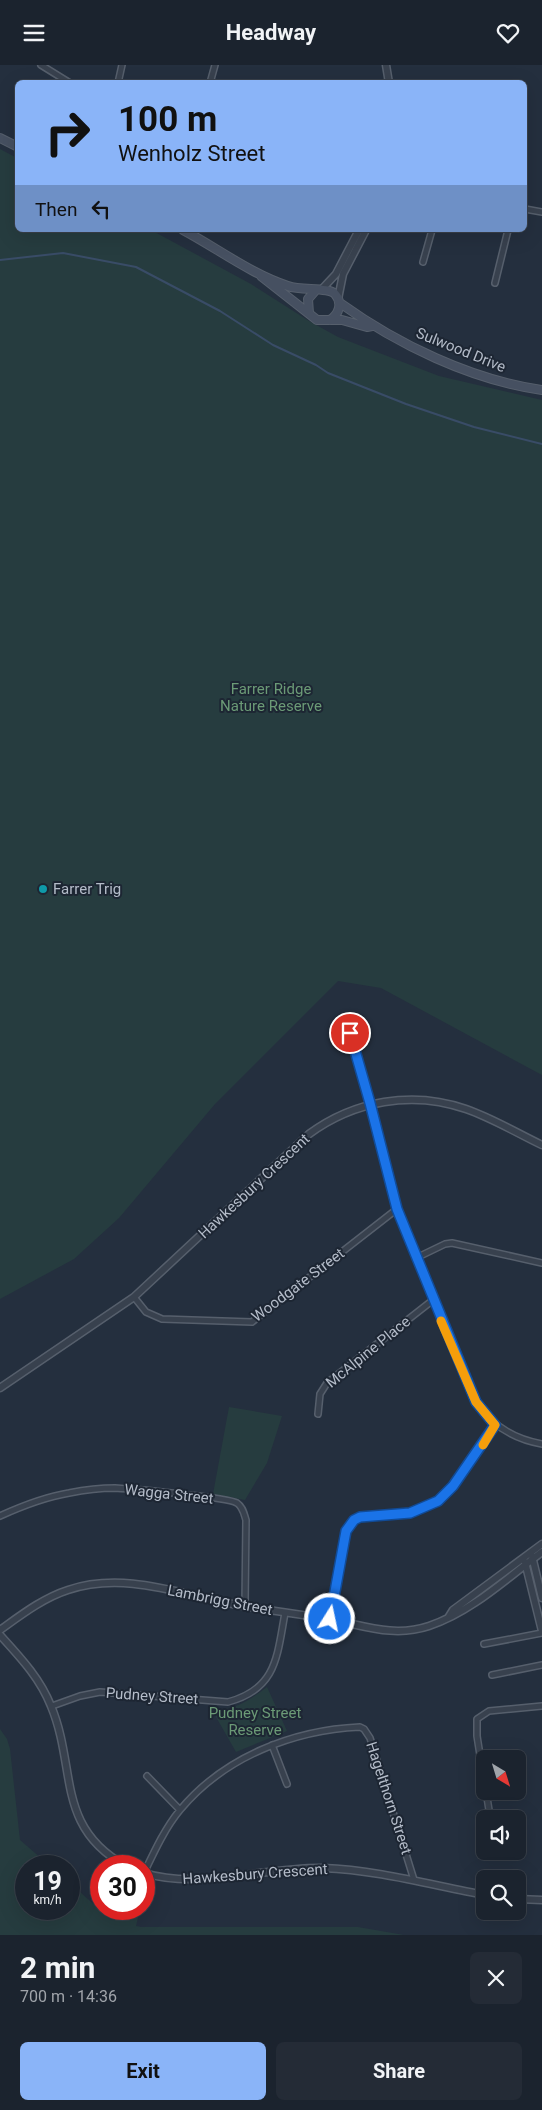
<!DOCTYPE html>
<html lang="en">
<head>
<meta charset="utf-8">
<style>
  body { margin:0; font-family:Roboto,sans-serif; background:#242b36; color:#f1f3f6; height:100vh; display:flex; flex-direction:column; font-size:19px; white-space:nowrap }
  * { box-sizing:border-box; margin:0 }
  p { font-size:16px; color:#a0a4aa }
  .icon { flex:none; width:28px; height:28px; fill:none; stroke:currentColor; stroke-width:2; stroke-linecap:round; stroke-linejoin:round }
  .map { position:relative; height:1870px; overflow:hidden }
  .sheet { display:flex; flex-direction:column; background:#1b232e; flex:1 }
  .sheet>* { flex:none }
  .guide { position:absolute; left:15px; top:15px; width:512px; height:152px; border-radius:8px; box-shadow:0 5px 20px #0002,0 0 0 1px #39404a; background:#8ab4f8; color:#111; overflow:hidden }
  .needle { width:32px; rotate:142deg }
  .controls { position:absolute; left:476px; top:1685px; display:grid; gap:10px }
  .controls a { display:grid; place-items:center; width:50px; height:50px; border-radius:8px; background:#1b232e; box-shadow:0 5px 20px #0002,0 0 0 1px #39404a; font-size:25px }
  .speed { position:absolute; left:15px; top:1790px; display:flex; gap:10px; font-size:25px; font-weight:700; text-align:center }
  .speed>* { display:grid; place-content:center; width:65px; height:65px; border-radius:50%; background:#1b232e; box-shadow:0 5px 20px #0002,0 0 0 1px #39404a; line-height:1 }
  .speed small { font-size:12px; font-weight:400 }
  .speed .limit { border:8px solid #d22; background:#fff; color:#111 }
  .pin { position:absolute; display:grid; place-items:center; width:42px; height:42px; color:#fff; margin:-21px; border:2px solid #fff; border-radius:50%; box-shadow:0 1px 5px #0007 }
  .me { position:absolute; width:55px; margin:-28px; rotate:10deg; stroke-linejoin:round; filter:drop-shadow(0 0 4px #0008) }
  .turn { display:flex; align-items:center; gap:18px; height:105px; padding:0 20px; font-size:22px }
  .turn .icon { width:65px; height:65px; stroke-width:2.5 }
  .turn b { display:block; font-size:35px; line-height:42px }
  .then { display:flex; align-items:center; height:48px; padding:0 20px; background:#0003; gap:10px; font-size:19px }
  .round { display:grid; place-items:center; flex:none; width:52px; height:52px; border-radius:8px; background:#242b36 }
  .summary { display:flex; align-items:center; justify-content:space-between; height:85px; padding:0 20px }
  h1 { font-size:30px; font-weight:700; line-height:38px }
  .cta { display:flex; gap:10px; margin-top:auto; padding:10px 20px }
  .cta a { flex:1; height:58px; border-radius:8px; background:#8ab4f8; color:#111; font-size:20px; font-weight:700; line-height:58px; text-align:center }
  .cta a+a { background:#242b36; color:#f1f3f6 }
  header { display:flex; justify-content:space-between; align-items:center; height:65px; padding:0 20px; background:#1b232e; font-size:22px; font-weight:700 }
  .map>svg:first-child { display:block }
</style>
</head>
<body>
<header><svg class="icon" aria-label="menu" viewBox="0 0 24 24"><path d="M4 6h16M4 12h16M4 18h16"/></svg>Headway<svg class="icon" aria-label="heart" viewBox="0 0 24 24"><path d="M12 20l-8-8c-3-5 5-10 8-4 3-6 11-1 8 4z"/></svg></header>
<div class="map">
<svg width="542" height="1870" viewBox="0 0 542 1870">
  <rect width="100%" height="100%" fill="#242f3e"/>
  <path fill="#263c3f" d="M0 84 17 93 18 165H151L251 219 309 256 338 272 439 311 542 335V1010L381 923 338 916 215 1039 119 1153 74 1194 0 1234Z
    M229 1342 282 1351 267 1398 245 1435 213 1429Z
    M267 1622 287 1666 236 1687 212 1645C236 1645 248 1636 267 1622Z
    M0 1664 7 1674 10 1684 20 1775 50 1801H26V1844H69V1817L110 1854 116 1844H140L136 1861 141 1862H358L404 1870H0Z"/>
  <g fill="none" stroke-linecap="round" stroke-linejoin="round">
    <path stroke="#394c67" stroke-width="2" d="M0 195 63 188 136 202 220 246 273 280 316 300 328 308 406 339 474 362 542 379"/>
    <g stroke="#565f6c" stroke-width="8">
      <path id="minor" d="M41 0 70 18
        M118 18 122 0
        M210 18 215 0
        M525 144 542 147
        M423 197 432 165
        M495 218 508 165
        M350 968 370 1038 397 1144 476 1337C492 1361 513 1374 542 1379
        M416 1193 445 1179 452 1178 542 1198
        M134 1232 146 1247 162 1254 252 1257 397 1144
        M318 1349 320 1329 327 1318 433 1235
        M0 1451C22 1441 45 1432 69 1428 84 1425 100 1423 115 1423 132 1424 227 1432 237 1438 243 1442 244 1449 246 1455L245 1540
        M330 1554 346 1466 354 1455 360 1452 410 1448 438 1436 453 1421 495 1360
        M484 1579 542 1568
        M492 1610 542 1600
        M52 1641 80 1631 100 1627 228 1637C277 1624 277 1591 285 1548
        M272 1680 287 1719
        M147 1711 180 1745
        M485 1722 477 1671V1654L489 1646 542 1641
        M486 1726 489 1745
        M144 1808C154 1787 165 1763 180 1745 224 1692 293 1665 360 1662L364 1664 370 1673 414 1815"/>
    </g>
    <g stroke="#565f6c" stroke-width="9">
      <path id="tertiary" d="M386 0 389 18
        M322 224 336 209 359 165
        M338 234 343 209 366 165
        M0 1323 134 1232 309 1069C354 1036 412 1025 466 1044 492 1053 517 1068 542 1080
        M532 1491 542 1533
        M525 1497 542 1566
        M448 1553 453 1545 542 1479
        M0 1565C21 1550 43 1533 68 1525 121 1507 175 1527 228 1538 261 1545 295 1548 328 1554 363 1560 393 1573 429 1561 471 1547 506 1514 542 1487
        M0 1570C20 1592 40 1613 51 1641 77 1703 55 1762 126 1801
        M144 1808C199 1825 265 1802 323 1803 378 1805 431 1820 485 1830
        M518 1834 542 1835"/>
    </g>
    <g stroke="#565f6c" stroke-width="10">
      <path id="secondary" d="M0 73 18 82
        M183 165C217 183 251 209 288 221 301 226 329 222 335 229 343 238 339 249 330 255
        M261 211 317 255H342L367 262 372 261
        M340 238C397 279 471 315 542 325
        M309 248 308 234 315 226"/>
    </g>
    <use href="#minor" stroke="#38414e" stroke-width="5"/>
    <use href="#tertiary" stroke="#38414e" stroke-width="6"/>
    <use href="#secondary" stroke="#465061" stroke-width="8"/>
  </g>
  <g fill="none" stroke-linecap="round" stroke-linejoin="round">
    <g stroke="#114b97" stroke-width="12">
      <path id="route" d="M330 1554 346 1466 354 1455 360 1452 410 1448 438 1436 453 1421 495 1360 476 1337 397 1144 370 1038 350 968"/>
    </g>
    <use href="#route" stroke="#1a73e8" stroke-width="9"/>
    <path stroke="#f59e0b" stroke-width="9" d="M441 1256 476 1337 495 1360 483 1380"/>
  </g>
  <circle fill="#0f9aa8" stroke="#1d2633" stroke-width="2" cx="43" cy="824" r="5"/>
  <g text-anchor="middle" stroke-width="4" stroke-linejoin="round" paint-order="stroke">
    <g font-size="15" fill="#b4bcc9" stroke="#1d2633">
      <text transform="translate(461 285) rotate(22)" y="5">Sulwood Drive</text>
      <text transform="translate(254 1121) rotate(-43)" y="5">Hawkesbury Crescent</text>
      <text transform="translate(298 1220) rotate(-37)" y="5">Woodgate Street</text>
      <text transform="translate(368 1287) rotate(-39)" y="5">McAlpine Place</text>
      <text transform="translate(169 1429) rotate(6)" y="5">Wagga Street</text>
      <text transform="translate(220 1535) rotate(11)" y="5">Lambrigg Street</text>
      <text transform="translate(152 1631) rotate(4)" y="5">Pudney Street</text>
      <text transform="translate(389 1733) rotate(72)" y="5">Hagelthorn Street</text>
      <text transform="translate(255 1809) rotate(-4)" y="5">Hawkesbury Crescent</text>
    </g>
    <g font-size="15" fill="#6b9a76" stroke="#1d2633">
      <text x="271" y="629">Farrer Ridge<tspan x="271" dy="17">Nature Reserve</tspan></text>
      <text x="255" y="1653">Pudney Street<tspan x="255" dy="17">Reserve</tspan></text>
    </g>
    <g font-size="15" fill="#b4bcc9" stroke="#1d2633" text-anchor="start">
      <text x="53" y="829">Farrer Trig</text>
    </g>
  </g>
</svg>
<div class="controls">
<a><svg class="needle" viewBox="-14 -14 28 28"><path d="M0-13l5 13h-10z" fill="#e53935"/><path d="M0 13l5-13h-10z" fill="#a0a4aa"/></svg></a>
<a><svg class="icon" aria-label="sound" viewBox="0 0 24 24"><path d="M4 9h4l5-4v14l-5-4H4zM17 9q2 3 0 6"/></svg></a>
<a><svg class="icon" aria-label="search" viewBox="0 0 24 24"><circle cx="10" cy="10" r="6"/><path d="M15 15l6 6"/></svg></a>
</div>
<div class="speed"><div>19<small>km/h</small></div><div class="limit">30</div></div>
<div class="pin" style="left:350px;top:968px;background:#d93025"><svg class="icon" aria-label="arrive" viewBox="0 0 24 24"><path d="M6 21V4h12l-3 4 3 4H6"/></svg></div>
<svg class="me" style="left:330px;top:1554px" viewBox="-20 -20 40 40"><circle r="17" fill="#1a73e8" stroke="#fff" stroke-width="3"/><path d="M0-11L8 9 0 5-8 9z" fill="#fff"/></svg>
<div class="guide">
<div class="turn"><svg class="icon" aria-label="right" viewBox="0 0 24 24"><path d="M7 20v-9h11M14 6l5 5-5 5"/></svg><div><b>100 m</b>Wenholz Street</div></div>
<div class="then">Then<svg class="icon" aria-label="left" viewBox="0 0 24 24"><path d="M17 20v-9H6M10 6l-5 5 5 5"/></svg></div>
</div>
</div>
<section class="sheet">
<div class="summary"><div><h1>2 min</h1><p>700 m · 14:36</p></div><a class="round"><svg class="icon" aria-label="close" viewBox="0 0 24 24"><path d="M6 6l12 12M18 6L6 18"/></svg></a></div>
<div class="cta"><a>Exit</a><a>Share</a></div>
</section>
</body>
</html>
